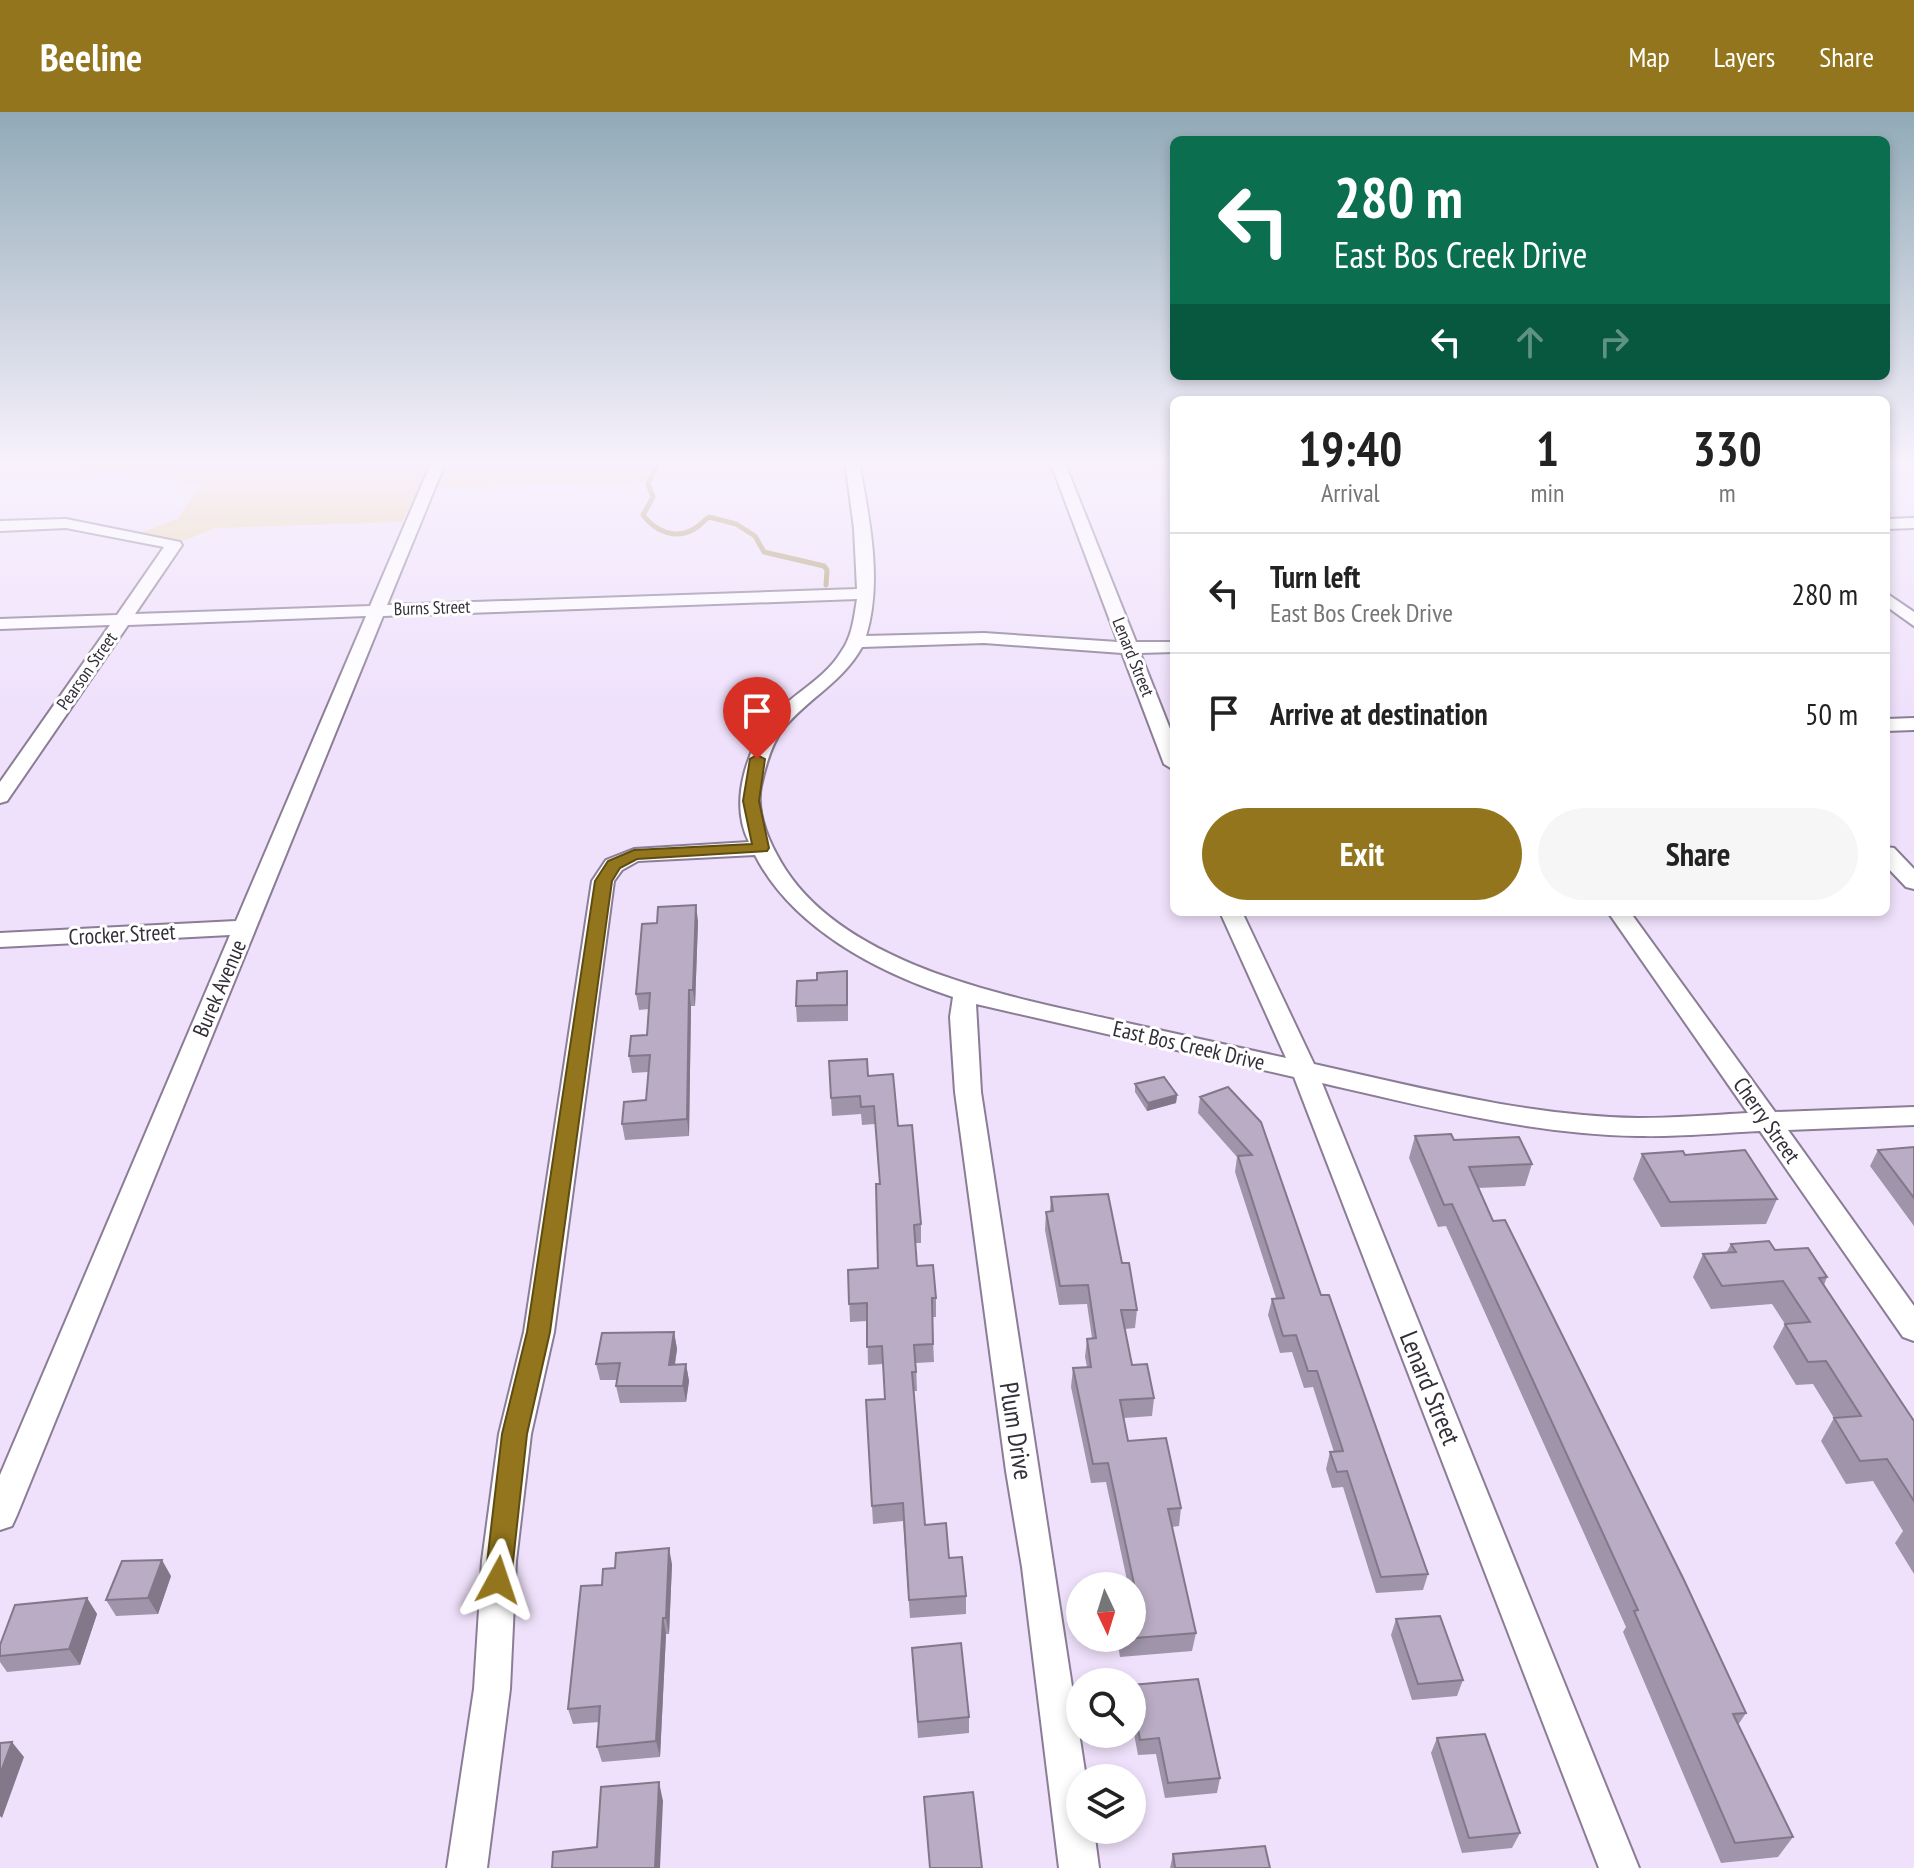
<!DOCTYPE html>
<html lang="en">
<head>
<meta charset="utf-8">
<style>
  body { margin:0; font-family:"PT Sans Narrow",sans-serif; background:#f6f6f6; color:#222; height:100vh; display:flex; flex-direction:column; font-size:30px; white-space:nowrap }
  * { box-sizing:border-box; margin:0 }
  p { font-size:26px; color:#767676 }
  .icon { flex:none; width:44px; height:44px; fill:none; stroke:currentColor; stroke-width:2; stroke-linecap:round; stroke-linejoin:round }
  .map { position:relative; flex:1; overflow:hidden }
  .sheet { position:absolute; left:1170px; top:284px; width:720px; height:520px; display:flex; flex-direction:column; background:#fff; border-radius:12px; box-shadow:0 4px 12px #0003 }
  .sheet>* { flex:none }
  .top-card { position:absolute; left:1170px; top:24px; width:720px; height:244px; border-radius:12px; box-shadow:0 4px 12px #0003; background:#0b6e4f; color:#fff; overflow:hidden }
  .needle { width:52px; rotate:176deg }
  .buttons { position:absolute; left:1066px; top:1460px; display:grid; gap:16px }
  .buttons a { display:grid; place-items:center; width:80px; height:80px; border-radius:50%; background:#fff; box-shadow:0 4px 12px #0003; font-size:40px }
  .pin { position:absolute; display:grid; place-items:center; width:68px; height:68px; color:#fff; margin:-82px -34px; border-radius:50% 50% 50% 0; rotate:-45deg; box-shadow:0 0 8px #0007 }
  .pin .icon { rotate:45deg }
  .me { position:absolute; width:88px; margin:-44px; rotate:5deg; stroke-linejoin:round; filter:drop-shadow(0 0 6px #0008) }
  .turn { display:flex; align-items:center; gap:28px; height:168px; padding:0 32px; font-size:36px }
  .turn .icon { width:104px; height:104px; stroke-width:2.5 }
  .turn b { display:block; font-size:56px; line-height:68px }
  .lanes { display:flex; align-items:center; height:76px; padding:0 32px; background:#0003; justify-content:center; gap:40px; direction:ltr }
  .lanes .off { opacity:.35 }
  .eta { display:flex; justify-content:space-evenly; align-items:center; height:136px; text-align:center }
  .eta b { font-size:48px; font-weight:700; line-height:56px }
  .action { display:flex; gap:16px; margin-top:auto; padding:16px 32px }
  .action a { flex:1; height:92px; border-radius:48px; background:#92751c; color:#fff; font-size:32px; font-weight:700; line-height:92px; text-align:center }
  .action a+a { background:#f6f6f6; color:#222 }
  ul { padding:0; list-style:none }
  li { display:flex; align-items:center; gap:24px; height:120px; padding:0 32px; border-top:2px solid #e0e0e0 }
  li div { flex:1 }
  li b { display:block; font-size:30px }
  li em { font-style:normal }
  header { display:flex; align-items:center; gap:48px; box-sizing:border-box; height:112px; padding:0 40px; background:#92751c; color:#fff }
  header strong { font-size:38px }
  nav { display:flex; gap:44px; margin-inline-start:auto; font-size:28px }
  .map>svg:first-child { display:block }
</style>
</head>
<body>
<header>
<strong>Beeline</strong>
<nav><a>Map</a><a>Layers</a><a>Share</a></nav>
</header>
<div class="map">
<svg width="1914" height="1756" viewBox="0 0 1914 1756">
  <rect width="100%" height="100%" fill="#efe1fb"/>
  <path fill="#e9d7a8" d="M0 349H652L649 369 418 376 402 410 215 416 174 433 134 423 177 407 202 372 86 356 0 352Z"/>
  <g fill="none" stroke-linecap="round" stroke-linejoin="round">
    <path stroke="#af9c6d" stroke-width="5" d="M626 349 656 355 648 372 653 385 643 403C655 419 675 428 694 417 700 414 703 409 709 405L736 412 755 424 764 440 824 454 827 458 826 473"/>
    <g stroke="#8a7d95" stroke-width="4">
      <path id="minor" d="M432 349H446L387 493 857 477 854 416 845 349H859C869 406 883 468 866 524L984 521 1118 530 1050 349H1064L1136 530H1174V540L1140 541 1174 627V658L1164 652 1122 541 984 531 862 535C843 570 807 587 783 617 771 632 765 656 761 674 756 696 766 723 777 743 833 851 1001 883 1109 907 1168 920 1227 933 1286 946L1220 800H1242L1314 952C1421 976 1528 1004 1638 1006 1674 1006 1711 1003 1748 1001L1608 800H1630L1775 1000 1914 995V1013L1788 1018 1914 1194V1229L1903 1225 1760 1019C1719 1021 1678 1025 1637 1024 1530 1022 1426 995 1322 971L1639 1756H1599L1294 965 976 892 981 980 1086 1666H1080V1718H1094L1099 1756H1059L1022 1455 1006 1359 955 980 950 905 953 885C877 860 792 816 755 743L638 749 622 758 614 769 554 1220 531 1322 516 1449 510 1577 487 1756H447L474 1577 482 1449 499 1322 524 1220 592 769 606 748 634 737 749 730C728 689 748 631 778 599 798 579 826 565 841 540 852 525 854 506 857 487L383 504 17 1403 12 1414 0 1418V1363L230 823 0 835V821L236 809 366 504 128 513 7 689 0 691V670L110 513 0 517V507L117 503 164 435 66 416 0 419V409L66 407 180 430 182 433 135 502 370 494Z
        M1914 406V416L1886 417V407Z
        M1886 481 1914 500V514L1886 494Z
        M1914 606V618L1886 619V607Z
        M1886 735 1894 736 1914 757V777L1906 775 1886 754Z"/>
    </g>
    <use href="#minor" fill="#fff" fill-rule="evenodd"/>
  </g>
  <path fill="#9f94a9" d="M698 809 695 894H691L689 1024 625 1028 622 1012 646 988 648 960 632 961 629 944 647 923 649 897 639 898 636 882Z
    M848 875V909L797 910 796 894Z
    M829 949 868 964 898 1014 921 1112V1131H915L917 1154 936 1186V1205H932L934 1250 916 1251 917 1279H914L925 1413 949 1446 966 1484V1502L910 1506 903 1409 873 1412 866 1288 885 1287 883 1252 868 1253 867 1209 850 1210 848 1158 878 1156 880 1072 875 1012 862 1013 861 1002 832 1004Z
    M1135 972 1177 983 1176 991 1147 999 1135 980Z
    M1228 975 1321 1183 1428 1462 1423 1478 1376 1481 1343 1375 1332 1376 1326 1357 1330 1340H1334L1313 1275 1304 1276 1292 1240 1280 1241 1268 1203 1272 1187 1276 1186 1235 1060 1237 1045 1198 1001 1200 985Z
    M1415 1024 1532 1052 1525 1074 1478 1076 1493 1109 1746 1601 1738 1613 1793 1725 1778 1745 1721 1751 1623 1520 1626 1515 1446 1114 1438 1115 1409 1046Z
    M1914 1035V1114L1870 1054 1878 1038Z
    M1642 1042 1685 1043 1777 1087 1766 1112 1661 1115 1633 1067Z
    M1051 1085 1122 1151 1137 1198 1135 1216 1125 1217 1132 1253 1154 1286 1152 1304 1124 1306 1128 1329 1181 1396 1179 1414 1172 1415 1196 1521 1192 1539 1120 1545 1117 1526H1132L1128 1473 1106 1370 1091 1371 1071 1275 1073 1256 1087 1255 1085 1245 1087 1227 1092 1226 1087 1192 1059 1193 1045 1118 1046 1100 1050 1099Z
    M1731 1132 1775 1138 1827 1165 1824 1173 1914 1309V1462L1895 1431 1903 1419 1873 1369 1846 1372 1821 1329 1834 1306 1813 1272 1796 1273 1773 1235 1785 1212 1772 1192 1711 1197 1693 1165 1703 1142 1726 1141Z
    M674 1220 677 1237 675 1253 686 1252 689 1269 686 1290 620 1291 616 1274 617 1268H600L596 1252Z
    M672 1452 669 1522H666L660 1645 602 1650 597 1635 599 1610 573 1612 568 1597 602 1473Z
    M171 1464 158 1502 116 1504 106 1488Z
    M87 1486 97 1502 80 1553 7 1560 0 1550V1533Z
    M1396 1507 1463 1568 1457 1584 1412 1588 1391 1523Z
    M912 1536 969 1605V1621L918 1626Z
    M1132 1573 1220 1666 1217 1681 1165 1686 1156 1642 1138 1643 1132 1611Z
    M1437 1626 1520 1721 1512 1736 1462 1741 1431 1641Z
    M1173 1742 1270 1756H1170Z"/>
  <path fill="#827889" d="M696 793 698 809 695 894 693 878Z
    M689 878 691 894 689 1024 687 1007Z
    M1177 983 1176 991 1147 999 1148 991Z
    M674 1220 677 1237 672 1269 669 1253Z
    M686 1252 689 1269 686 1290 683 1274Z
    M669 1436 672 1452 669 1522 666 1506Z
    M162 1448 171 1464 158 1502 148 1486Z
    M87 1486 97 1502 80 1553 69 1537Z
    M663 1506 666 1522 660 1645 656 1629Z
    M12 1630 24 1645 2 1706 0 1704V1662Z
    M659 1670 663 1689 660 1756H655Z"/>
  <path fill="#b9acc4" stroke="#827889" stroke-width="2" d="M696 793 693 878H689L687 1007 622 1012 624 990 646 988 650 943 629 944 631 924 647 923 650 881 636 882 642 812 657 811 658 795Z
    M847 859V893L796 894 797 869 817 868V861Z
    M867 947 868 964 893 962 898 1014 912 1013 921 1112 914 1113 917 1154 933 1153 936 1186H932L933 1232 914 1233 916 1260H912L925 1413 946 1411 949 1446 962 1445 966 1484 909 1488 903 1391 872 1394 866 1288 885 1287 882 1234 867 1235V1191L849 1192 848 1158 878 1156 876 1072H880L874 994 861 995 860 984 831 986 829 949Z
    M1164 965 1177 983 1148 991 1135 972Z
    M1228 975 1261 1010 1321 1183H1329L1428 1462 1381 1465 1347 1359 1337 1360 1330 1340 1343 1339 1317 1259H1308L1296 1223 1283 1224 1272 1187 1284 1186 1238 1044 1252 1043 1200 985Z
    M1451 1022 1454 1028 1519 1025 1532 1052 1469 1055 1493 1109 1505 1108 1684 1468 1746 1601 1733 1602 1793 1725 1735 1731 1634 1499 1638 1498 1452 1092 1444 1093 1415 1024Z
    M1914 1035V1086L1878 1038Z
    M1745 1038 1777 1087 1670 1090 1642 1042 1683 1039 1685 1043Z
    M1108 1082 1122 1151H1129L1137 1198H1121L1132 1253 1147 1252 1154 1286 1120 1288 1128 1329 1166 1326 1181 1396 1168 1397 1196 1521 1123 1527 1122 1526H1132V1474H1117L1134 1472 1108 1351 1093 1352 1073 1256 1091 1255 1087 1227 1096 1226 1088 1173 1060 1174 1046 1100 1053 1099 1051 1085Z
    M1769 1129 1775 1138 1808 1136 1827 1165 1819 1166 1914 1309V1389L1887 1347 1860 1349 1834 1306 1861 1304 1826 1249 1808 1250 1785 1212 1810 1210 1783 1169 1722 1174 1703 1142 1736 1140 1731 1132Z
    M674 1220 669 1253 686 1252 683 1274H616L620 1251 596 1252 602 1221Z
    M669 1436 666 1506H663L656 1629 597 1635 600 1594 568 1597 581 1474 602 1473 603 1457 615 1456 616 1441Z
    M162 1448 148 1486 106 1488 122 1449Z
    M87 1486 69 1537 0 1544V1533L15 1493Z
    M1440 1504 1463 1568 1418 1572 1396 1507Z
    M961 1531 969 1605 918 1610 912 1536Z
    M1198 1567 1220 1666 1168 1671 1159 1626 1140 1628 1132 1583V1573Z
    M1485 1622 1520 1721 1469 1726 1437 1626Z
    M12 1630 0 1662V1631Z
    M659 1670 655 1756H552L553 1740 597 1735 601 1675Z
    M973 1680 982 1756H930L924 1685Z
    M1265 1734 1270 1756H1175L1173 1742Z"/>
  <linearGradient id="sky" x2="0" y2="1"><stop stop-color="#91aab7"/><stop offset="0.59" stop-color="#f8f2fd"/><stop offset="1" stop-color="#f8f2fd" stop-opacity="0"/></linearGradient>
  <rect width="1914" height="595" fill="url(#sky)"/>
  <path fill="#92751c" stroke="#5f4c12" stroke-width="2" d="M757 643 765 647 759 689 769 736 767 739 637 747 620 756 612 769 550 1220 527 1322 511 1468 508 1477 498 1480 489 1477 485 1468 502 1322 527 1220 595 769 608 749 634 738 752 732 743 689 750 647Z"/>
  <g text-anchor="middle" stroke-width="6" stroke-linejoin="round" paint-order="stroke">
    <g font-size="18" fill="#332e38" stroke="#fff">
      <text transform="translate(432 496) rotate(-2)" y="6">Burns Street</text>
      <text transform="translate(1133 545) rotate(68)" y="6">Lenard Street</text>
      <text transform="translate(87 559) rotate(-55)" y="6">Pearson Street</text>
    </g>
    <g font-size="22" fill="#332e38" stroke="#fff">
      <text transform="translate(122 822) rotate(-3)" y="8">Crocker Street</text>
      <text transform="translate(219 876) rotate(-67)" y="8">Burek Avenue</text>
      <text transform="translate(1189 933) rotate(13)" y="8">East Bos Creek Drive</text>
      <text transform="translate(1767 1008) rotate(55)" y="8">Cherry Street</text>
    </g>
    <g font-size="26" fill="#332e38" stroke="#fff">
      <text transform="translate(1430 1276) rotate(68)" y="9">Lenard Street</text>
      <text transform="translate(1016 1319) rotate(81)" y="9">Plum Drive</text>
    </g>
  </g>
</svg>
<div class="buttons">
<a><svg class="needle" viewBox="-14 -14 28 28"><path d="M0-13l5 13h-10z" fill="#e53935"/><path d="M0 13l5-13h-10z" fill="#767676"/></svg></a>
<a><svg class="icon" aria-label="search" viewBox="0 0 24 24"><circle cx="10" cy="10" r="6"/><path d="M15 15l6 6"/></svg></a>
<a><svg class="icon" aria-label="layers" viewBox="0 0 24 24"><path d="M12 4l9 5-9 5-9-5zM3 14l9 5 9-5"/></svg></a>
</div>
<div class="pin" style="left:757px;top:647px;background:#d93025"><svg class="icon" aria-label="arrive" viewBox="0 0 24 24"><path d="M6 21V4h12l-3 4 3 4H6"/></svg></div>
<svg class="me" style="left:498px;top:1468px" viewBox="-20 -20 40 40"><path d="M0-17L14 15 0 8-14 15z" fill="#92751c" stroke="#fff" stroke-width="4"/></svg>
<div class="top-card">
<div class="turn"><svg class="icon" aria-label="left" viewBox="0 0 24 24"><path d="M17 20v-9H6M10 6l-5 5 5 5"/></svg><div><b>280 m</b>East Bos Creek Drive</div></div>
<div class="lanes"><svg class="icon" aria-label="left" viewBox="0 0 24 24"><path d="M17 20v-9H6M10 6l-5 5 5 5"/></svg><svg class="icon off" aria-label="ahead" viewBox="0 0 24 24"><path d="M12 20V5M6 11l6-6 6 6"/></svg><svg class="icon off" aria-label="right" viewBox="0 0 24 24"><path d="M7 20v-9h11M14 6l5 5-5 5"/></svg></div>
</div>
<section class="sheet">
<div class="eta">
<div><b>19:40</b><p>Arrival</p></div>
<div><b>1</b><p>min</p></div>
<div><b>330</b><p>m</p></div>
</div>
<ul>
<li><svg class="icon" aria-label="left" viewBox="0 0 24 24"><path d="M17 20v-9H6M10 6l-5 5 5 5"/></svg><div><b>Turn left</b><p>East Bos Creek Drive</p></div><em>280 m</em></li>
<li><svg class="icon" aria-label="arrive" viewBox="0 0 24 24"><path d="M6 21V4h12l-3 4 3 4H6"/></svg><div><b>Arrive at destination</b></div><em>50 m</em></li>
</ul>
<div class="action"><a>Exit</a><a>Share</a></div>
</section>
</div>
</body>
</html>
